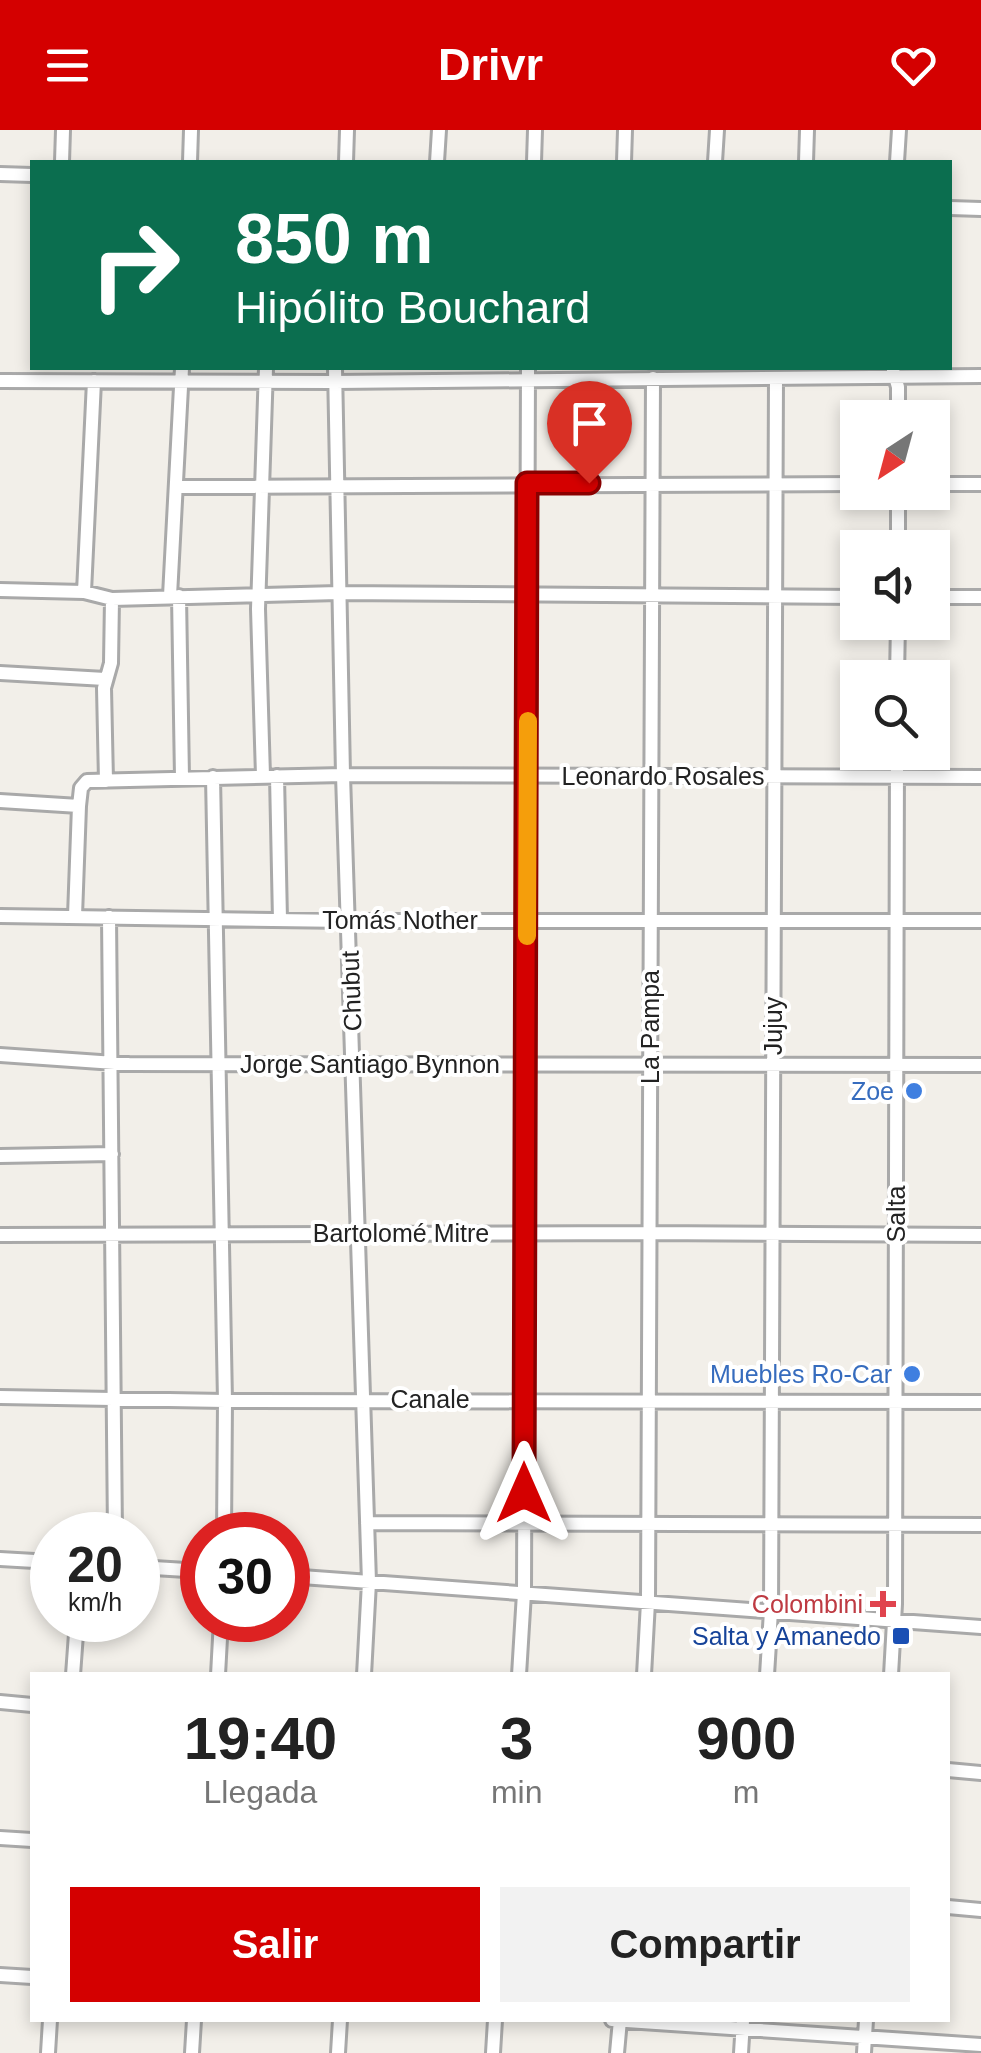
<!DOCTYPE html>
<html lang="es">
<head>
<meta charset="utf-8">
<style>
  body { margin:0; font-family:Helvetica,sans-serif; background:#f2f2f2; color:#222; height:100vh; display:flex; flex-direction:column; font-size:38px; white-space:nowrap }
  * { box-sizing:border-box; margin:0 }
  p { font-size:32px; color:#767676 }
  .icon { flex:none; width:55px; height:55px; fill:none; stroke:currentColor; stroke-width:2; stroke-linecap:round; stroke-linejoin:round }
  .map { position:relative; flex:1; overflow:hidden }
  .side { position:absolute; left:30px; top:1542px; width:920px; height:350px; display:flex; flex-direction:column; background:#fff; border-radius:0px; box-shadow:0 5px 15px #0003 }
  .side>* { flex:none }
  .guide { position:absolute; left:30px; top:30px; width:922px; height:210px; border-radius:0px; box-shadow:0 5px 15px #0003; background:#0b6e4f; color:#fff; overflow:hidden }
  .needle { width:65px; rotate:216deg }
  .tools { position:absolute; left:840px; top:270px; display:grid; gap:20px }
  .tools a { display:grid; place-items:center; width:110px; height:110px; border-radius:0px; background:#fff; box-shadow:0 5px 15px #0003; font-size:50px }
  .speed { position:absolute; left:30px; top:1382px; display:flex; gap:20px; font-size:50px; font-weight:700; text-align:center }
  .speed>* { display:grid; place-content:center; width:130px; height:130px; border-radius:50%; background:#fff; box-shadow:0 5px 15px #0003; line-height:1 }
  .speed small { font-size:25px; font-weight:400 }
  .speed .limit { border:15px solid #d22; background:#fff; color:#111 }
  .pin { position:absolute; display:grid; place-items:center; width:85px; height:85px; color:#fff; margin:-102px -42px; border-radius:50% 50% 50% 0; rotate:-45deg; box-shadow:0 0 10px #0007 }
  .pin .icon { rotate:45deg }
  .me { position:absolute; width:110px; margin:-55px; rotate:0deg; stroke-linejoin:round; filter:drop-shadow(0 0 8px #0008) }
  .turn { display:flex; align-items:center; gap:35px; height:210px; padding:0 40px; font-size:45px }
  .turn .icon { width:130px; height:130px; stroke-width:2.5 }
  .turn b { display:block; font-size:70px; line-height:85px }
  .eta { display:flex; justify-content:space-evenly; align-items:center; height:170px; text-align:center }
  .eta b { font-size:60px; font-weight:800; line-height:70px }
  .button { display:flex; gap:20px; margin-top:auto; padding:20px 40px }
  .button a { flex:1; height:115px; border-radius:0px; background:#d40000; color:#fff; font-size:40px; font-weight:800; line-height:115px; text-align:center }
  .button a+a { background:#f2f2f2; color:#222 }
  header { display:flex; justify-content:space-between; align-items:center; height:130px; padding:0 40px; background:#d40000; color:#fff; font-size:45px; font-weight:800 }
  .map>svg:first-child { display:block }
</style>
</head>
<body>
<header><svg class="icon" aria-label="menu" viewBox="0 0 24 24"><path d="M4 6h16M4 12h16M4 18h16"/></svg>Drivr<svg class="icon" aria-label="heart" viewBox="0 0 24 24"><path d="M12 20l-8-8c-3-5 5-10 8-4 3-6 11-1 8 4z"/></svg></header>
<div class="map">
<svg width="981" height="1923" viewBox="0 0 981 1923">
  <rect width="100%" height="100%" fill="#f2efe9"/>
  <g fill="none" stroke-linecap="round" stroke-linejoin="round">
    <g stroke="#a9a9a9" stroke-width="18">
      <path id="minor" d="M62 32 63 0
        M190 32 191 0
        M346 32 347 0
        M437 32 439 0
        M534 32 535 0
        M624 32 625 0
        M715 32 717 0
        M806 32 807 0
        M897 32 899 0
        M0 44 32 45
        M950 78 981 79
        M335 238 343 645 369 1452 364 1545
        M893 240 898 257V288
        M0 251 334 252 981 246
        M932 354H981
        M176 357 858 354
        M898 362V418
        M0 460 84 462 112 469 338 463 858 467
        M84 462 94 251
        M170 466 182 238
        M179 466 182 648
        M932 467H981
        M0 543 105 549
        M897 548 898 492
        M263 646 258 479 266 238
        M277 646 280 790
        M213 647 225 1271 224 1405
        M106 651 104 558 111 533 112 469
        M0 671 79 676
        M0 786 348 791H981
        M75 786 79 676 81 658 87 651 343 645 981 647
        M109 787 115 1405
        M0 925 129 934 981 935
        M0 1026 112 1024
        M0 1105 649 1103 981 1105
        M0 1267 225 1271 981 1272
        M367 1393 981 1395
        M0 1429 52 1432
        M138 1437 202 1441
        M288 1446 981 1497
        M73 1545 77 1490
        M218 1545 221 1490
        M519 1545 524 1463 528 238
        M644 1545 648 1472 653 248
        M767 1545 771 1481 776 248
        M891 1545 895 1474 897 622
        M0 1572 32 1575
        M948 1640 981 1643
        M0 1708 32 1710
        M948 1777 981 1780
        M0 1845 32 1847
        M612 1890 981 1915
        M48 1923 50 1890
        M192 1923 194 1890
        M338 1923 340 1890
        M493 1923 495 1890
        M617 1923 620 1890
        M741 1923 743 1891
        M864 1923 866 1890"/>
    </g>
    <use href="#minor" stroke="#fff" stroke-width="12"/>
  </g>
  <g fill="none" stroke-linecap="round" stroke-linejoin="round">
    <g stroke="#8a0000" stroke-width="25">
      <path id="route" d="M524 1363 527 353H589"/>
    </g>
    <use href="#route" stroke="#d40000" stroke-width="18"/>
    <path stroke="#f59e0b" stroke-width="18" d="M527 806 528 591"/>
  </g>
  <g fill="#3f7fe0" stroke="#fff" stroke-width="4">
    <circle cx="914" cy="961" r="10"/>
    <circle cx="912" cy="1244" r="10"/>
  </g>
  <path fill="#e0444e" stroke="#fff" stroke-width="4" d="M878 1459h10v10h10v10h-10v10h-10v-10h-10v-10h10z"/>
  <rect fill="#1a4fb4" stroke="#fff" stroke-width="4" x="891" y="1496" width="20" height="20" rx="5"/>
  <g text-anchor="middle" stroke-width="8" stroke-linejoin="round" paint-order="stroke">
    <g font-size="25" fill="#222" stroke="#fff">
      <text x="663" y="655">Leonardo Rosales</text>
      <text x="400" y="799">Tomás Nother</text>
      <text transform="translate(351 861) rotate(-92)" y="9">Chubut</text>
      <text transform="translate(773 896) rotate(-90)" y="9">Jujuy</text>
      <text transform="translate(650 897) rotate(-90)" y="9">La Pampa</text>
      <text x="370" y="943">Jorge Santiago Bynnon</text>
      <text transform="translate(896 1084) rotate(-90)" y="9">Salta</text>
      <text x="401" y="1112">Bartolomé Mitre</text>
      <text x="430" y="1278">Canale</text>
    </g>
    <g font-size="25" fill="#366cbe" stroke="#fff" text-anchor="end">
      <text x="894" y="970">Zoe</text>
      <text x="892" y="1253">Muebles Ro-Car</text>
    </g>
    <g font-size="25" fill="#be3a42" stroke="#fff" text-anchor="end">
      <text x="863" y="1483">Colombini</text>
    </g>
    <g font-size="25" fill="#164399" stroke="#fff" text-anchor="end">
      <text x="881" y="1515">Salta y Amanedo</text>
    </g>
  </g>
</svg>
<div class="tools">
<a><svg class="needle" viewBox="-14 -14 28 28"><path d="M0-13l5 13h-10z" fill="#e53935"/><path d="M0 13l5-13h-10z" fill="#767676"/></svg></a>
<a><svg class="icon" aria-label="sound" viewBox="0 0 24 24"><path d="M4 9h4l5-4v14l-5-4H4zM17 9q2 3 0 6"/></svg></a>
<a><svg class="icon" aria-label="search" viewBox="0 0 24 24"><circle cx="10" cy="10" r="6"/><path d="M15 15l6 6"/></svg></a>
</div>
<div class="speed"><div>20<small>km/h</small></div><div class="limit">30</div></div>
<div class="pin" style="left:589px;top:353px;background:#d93025"><svg class="icon" aria-label="arrive" viewBox="0 0 24 24"><path d="M6 21V4h12l-3 4 3 4H6"/></svg></div>
<svg class="me" style="left:524px;top:1363px" viewBox="-20 -20 40 40"><path d="M0-17L14 15 0 8-14 15z" fill="#d40000" stroke="#fff" stroke-width="4"/></svg>
<div class="guide">
<div class="turn"><svg class="icon" aria-label="right" viewBox="0 0 24 24"><path d="M7 20v-9h11M14 6l5 5-5 5"/></svg><div><b>850 m</b>Hipólito Bouchard</div></div>
</div>
<section class="side">
<div class="eta">
<div><b>19:40</b><p>Llegada</p></div>
<div><b>3</b><p>min</p></div>
<div><b>900</b><p>m</p></div>
</div>
<div class="button"><a>Salir</a><a>Compartir</a></div>
</section>
</div>
</body>
</html>
